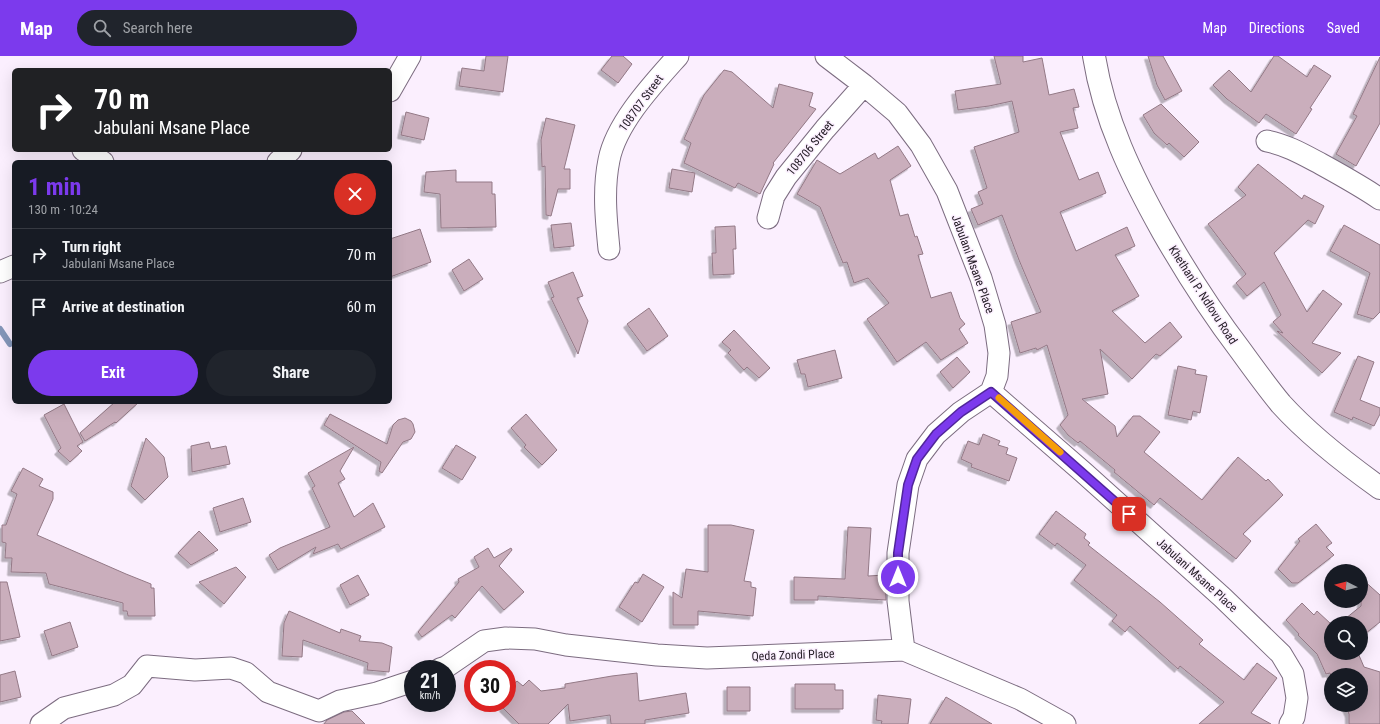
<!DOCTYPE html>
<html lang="en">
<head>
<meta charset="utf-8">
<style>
  body { margin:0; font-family:"Roboto Condensed",sans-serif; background:#20242c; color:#f1f3f6; height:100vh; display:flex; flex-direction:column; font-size:15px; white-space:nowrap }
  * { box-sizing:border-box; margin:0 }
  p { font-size:13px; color:#9ea1a6 }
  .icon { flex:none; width:22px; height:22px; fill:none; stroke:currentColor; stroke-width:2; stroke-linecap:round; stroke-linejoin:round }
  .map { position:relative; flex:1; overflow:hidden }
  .sheet { position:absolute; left:12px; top:104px; width:380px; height:244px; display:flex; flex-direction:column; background:#171b24; border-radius:6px; box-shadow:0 4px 16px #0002 }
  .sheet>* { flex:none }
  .banner { position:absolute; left:12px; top:12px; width:380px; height:84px; border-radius:6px; box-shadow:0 4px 16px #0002; background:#202124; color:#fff; overflow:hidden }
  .needle { width:26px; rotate:276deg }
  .buttons { position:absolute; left:1324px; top:508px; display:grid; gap:8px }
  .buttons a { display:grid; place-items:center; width:44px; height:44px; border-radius:50%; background:#171b24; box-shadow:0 4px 16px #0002; font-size:20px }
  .speed { position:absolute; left:404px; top:604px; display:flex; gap:8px; font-size:20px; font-weight:700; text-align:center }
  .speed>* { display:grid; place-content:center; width:52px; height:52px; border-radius:50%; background:#171b24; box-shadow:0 4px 16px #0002; line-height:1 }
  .speed small { font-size:10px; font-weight:400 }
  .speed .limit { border:6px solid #d22; background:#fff; color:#111 }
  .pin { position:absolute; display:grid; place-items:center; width:34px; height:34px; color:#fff; margin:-17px; border-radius:8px; box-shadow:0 2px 6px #0006 }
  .me { position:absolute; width:44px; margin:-22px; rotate:0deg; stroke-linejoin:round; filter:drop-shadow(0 0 3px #0008) }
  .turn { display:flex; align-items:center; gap:14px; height:84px; padding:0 16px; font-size:18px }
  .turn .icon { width:52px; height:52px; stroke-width:2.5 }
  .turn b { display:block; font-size:28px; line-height:34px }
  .round { display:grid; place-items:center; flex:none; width:42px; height:42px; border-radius:21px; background:#20242c }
  .summary { display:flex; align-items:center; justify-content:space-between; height:68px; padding:0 16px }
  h1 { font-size:24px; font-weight:700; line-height:30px; color:#7c3aed }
  .button { display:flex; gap:8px; margin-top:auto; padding:8px 16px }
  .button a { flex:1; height:46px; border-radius:24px; background:#7c3aed; color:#fff; font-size:16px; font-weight:700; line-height:46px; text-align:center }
  .button a+a { background:#20242c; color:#f1f3f6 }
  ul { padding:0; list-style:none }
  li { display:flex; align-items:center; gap:12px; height:52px; padding:0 16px; border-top:1px solid #363941 }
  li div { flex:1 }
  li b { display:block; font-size:15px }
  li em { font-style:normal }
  header { display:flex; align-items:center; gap:24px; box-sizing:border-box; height:56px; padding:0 20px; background:#7c3aed; color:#fff }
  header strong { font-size:19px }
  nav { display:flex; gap:22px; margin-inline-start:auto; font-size:14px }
  .search { width:280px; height:36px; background:#20242c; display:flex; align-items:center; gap:10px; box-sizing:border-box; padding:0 14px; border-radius:22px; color:#9ea1a6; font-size:15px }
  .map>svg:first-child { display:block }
</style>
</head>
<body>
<header>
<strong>Map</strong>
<div class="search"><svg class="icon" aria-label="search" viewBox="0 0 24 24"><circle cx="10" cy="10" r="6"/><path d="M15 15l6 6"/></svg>Search here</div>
<nav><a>Map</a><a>Directions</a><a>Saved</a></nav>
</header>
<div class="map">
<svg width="1380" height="668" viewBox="0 0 1380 668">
  <defs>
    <filter id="shadow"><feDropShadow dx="-3.5" dy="3.5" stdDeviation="0" flood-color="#0004"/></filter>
  </defs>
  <rect width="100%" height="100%" fill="#fbeffe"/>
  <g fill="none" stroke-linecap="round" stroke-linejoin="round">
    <path stroke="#8496b9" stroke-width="6" d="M0 273 10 288"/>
  </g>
  <path fill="#caaebc" stroke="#937986" filter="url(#shadow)" d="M486 0H508L503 36 459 30 462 12 484 15Z
    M612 0H623L632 8 618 27 601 14Z
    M994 0H1023V6L1042 2 1049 39 1074 33 1079 51 1073 52 1078 72 1060 76 1079 124 1098 116 1106 137 1060 156 1076 195 1127 171 1135 190 1115 199 1139 240 1112 255 1145 287 1170 266 1182 281 1160 300 1156 298 1132 323 1100 293 1108 338 1082 343 1115 370 1117 381 1133 360H1140L1160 376 1144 396 1202 444 1238 401 1266 425 1268 423 1283 439 1243 478 1251 485 1236 503 1160 442 1154 449 1114 416 1115 414 1080 385 1078 387 1068 379 1060 369 1068 359 1047 289 1037 294 1036 292 1020 297 1011 266 1041 256 1019 204 1002 159 978 169 971 153 983 148 978 136 987 132 974 91 1019 76 1012 45 989 50 958 54 955 35 1001 28Z
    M1148 0H1163L1182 35 1165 44 1157 29Z
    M1274 0H1278L1307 21 1314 9 1331 20 1310 52 1312 53 1296 78 1266 58 1259 67 1227 43 1213 29 1229 14 1251 36Z
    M1380 1V67L1356 110 1336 98 1357 60 1353 58Z
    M724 14 732 16 773 52 779 28 813 37 809 50 816 53 773 107 774 108 760 138 738 127 735 132 684 107 691 87 684 83 704 39Z
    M1161 48 1199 86 1184 101 1169 87 1167 89 1154 77 1143 59Z
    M406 56 429 62 424 84 401 79Z
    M546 62 575 69 564 113H570V133H558L551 160 546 159 545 110 542 111 541 84Z
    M898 90 911 110 890 124 900 160 908 158 915 181 917 180 923 198 918 199 931 242 951 236 960 262 965 268 959 273 968 287 941 304 926 286 897 306 867 263 889 247 868 222 854 227 847 206 843 207 820 151 797 138 817 104 840 118 875 97 878 103Z
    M1258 108 1302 143 1304 139 1324 150 1315 168 1308 164 1274 197 1307 256 1323 234 1342 248 1312 287 1341 297 1322 317 1277 275 1283 277 1273 266 1281 259 1264 226 1247 240 1236 227 1246 218 1208 168 1246 139 1238 131Z
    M672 113 695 117 692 136 669 132Z
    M456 114V126H492V138H495L496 171 441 172 440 138 424 136 426 116Z
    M571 167 574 190 554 192 551 169Z
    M1344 169 1380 189V256L1373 263 1357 258 1370 217 1330 195Z
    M735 170 736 193H733L734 218 713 219 712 197H716L715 171Z
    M420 173 431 206 390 221V183Z
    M469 203 483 223 464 235 452 214Z
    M573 216 583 240 577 242 588 265 578 298 551 242 554 241 548 226Z
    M649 252 668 280 647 295 627 268Z
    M734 274 770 312 759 322 747 311 744 314 728 297 731 294 722 286Z
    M835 294 842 322 808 331 805 318H801L797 304Z
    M1358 300 1374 306 1360 344 1380 352V358L1374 370 1353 361 1352 364 1334 356Z
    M957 301 970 316 953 332 940 316Z
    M1178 310 1196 314 1195 318 1207 320 1200 357 1193 355 1191 364 1168 359Z
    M115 346H139L116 367 115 366 85 385 80 377Z
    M64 348 83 386 77 390 82 395 70 406 58 395 61 392 44 359Z
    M330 358 387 388 393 369 398 364 405 362 411 365 413 368 415 376 411 383 403 386 382 417 379 415 381 406 324 369Z
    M526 358 557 394 542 409 524 391 526 389 511 372Z
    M983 378 1000 385 998 389 1008 392 1006 398 1017 402 1009 425 971 411 972 408 961 403 968 385 979 389Z
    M146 382 164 401 168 421 145 444 131 430Z
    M209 386 211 393 226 390 230 408 192 416 191 390Z
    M456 389 476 401 462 424 442 412Z
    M354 391 340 415 345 423 338 427 354 461 373 447 385 471 341 493 338 488 313 498 316 491 278 514 269 499 280 492 330 471 312 432 315 430 308 417Z
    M23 412 43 423 39 430 53 436V443L37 479 126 518 151 528V532H154L155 560H128L127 555H123V547L49 528 46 517 11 516 12 502H5L6 487 2 486V469H6L17 438 11 435Z
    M243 442 251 466 220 476 213 452Z
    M1056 455 1086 478 1084 482 1090 487 1088 489 1160 546 1203 584 1199 588 1244 624 1257 607 1277 622 1251 657 1271 668H1199L1224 646 1180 610 1178 613 1130 570 1125 576 1112 565 1117 559 1074 524 1086 509 1057 487 1055 490 1039 478Z
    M1316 468 1332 487 1326 491 1334 499 1298 527H1292L1278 513 1300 485 1298 483Z
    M708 469H731L754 474 744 525 751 526V531L756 532 753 560 698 555V569H673V536L682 542 686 513 708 516Z
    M848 471 871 472 868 520 885 519 886 544 818 540V544H794V521L845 523Z
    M199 475 218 494 191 509 178 497Z
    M488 492 494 502 511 492 512 494 499 510 524 536 504 554 482 530 455 562 452 559 422 581 418 576 459 526 458 523 479 511 474 501Z
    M236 511 246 521 224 548 199 526Z
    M643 518 664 531 642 566 619 551 635 526 638 527Z
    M358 519 369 539 350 549 340 529Z
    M1361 522 1380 539V566L1361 581V567H1340L1361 550Z
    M0 526H7L20 581 0 585Z
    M1302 547 1314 559 1317 555 1331 568V597H1358L1364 611 1380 616V668H1349V658L1345 649H1361V619L1331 620 1330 617 1326 618 1317 598 1298 579 1299 578 1286 564Z
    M289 555 340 577 341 573 361 580 359 585 382 587 392 591 389 616 367 614 368 607 303 584 302 601 282 600 284 567Z
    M70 566 78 591 52 600 44 575Z
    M15 615 21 641 0 646V619Z
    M637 617 639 645 686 637 689 657 645 664V668H611L610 659 570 665 568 648 548 668H519L503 652 507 647V636L517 625 523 630 529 624 541 635 565 632V628L612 620Z
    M795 628H835V634H843V653H795Z
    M727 631H750V655H727Z
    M878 639 911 643 908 668H881L882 665 876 664Z
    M946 641 992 668H930Z
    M352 655 365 668H324L327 664 344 656Z"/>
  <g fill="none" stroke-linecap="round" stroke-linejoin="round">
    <g stroke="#7c6c80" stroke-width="23">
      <path id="minor" d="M826 0 864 29 897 57 921 89 947 135 981 222 995 269 999 297 997 320 991 336
        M390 35 410 0
        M1267 85C1287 89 1304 99 1321 108 1341 119 1361 130 1380 143
        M83 94 103 106
        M278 106 291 94
        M768 162 774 140 786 121 825 73 864 29
        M609 193C606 163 603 133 609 104 616 67 654 27 678 0
        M0 216 14 210
        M991 336 1083 416 1222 541 1281 598 1293 618 1297 642 1294 661 1290 668
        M904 594 898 545V497L908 429 917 403 936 378 961 356 991 336
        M440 613 446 611 484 585 506 582 535 583 566 589 657 599 707 602 904 594 1020 643 1065 668
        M41 668 64 652 114 639 132 629 147 610 195 614 231 612 246 617 268 636 319 655 340 645 377 637 413 625"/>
    </g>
    <g stroke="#7c6c80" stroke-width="24">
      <path id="tertiary" d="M1094 0C1104 63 1132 121 1163 176 1187 218 1212 257 1241 295 1254 313 1267 331 1281 348 1310 380 1345 407 1380 432"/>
    </g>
    <use href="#minor" stroke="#fff" stroke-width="21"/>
    <use href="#tertiary" stroke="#fff" stroke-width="22"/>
  </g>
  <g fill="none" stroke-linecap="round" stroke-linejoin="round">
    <g stroke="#51269a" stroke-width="10">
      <path id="route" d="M898 521V497L908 429 917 403 936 378 961 356 991 336 1129 458"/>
    </g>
    <use href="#route" stroke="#7c3aed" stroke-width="7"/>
    <path stroke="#f59e0b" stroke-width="7" d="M999 342 1060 396"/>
  </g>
  <g text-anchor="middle" stroke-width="3" stroke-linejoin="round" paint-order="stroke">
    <g font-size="12" fill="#272029" stroke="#fbeffe">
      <text transform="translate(641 47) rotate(-54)" y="4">108707 Street</text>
      <text transform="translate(810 92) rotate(-51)" y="4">108706 Street</text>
      <text transform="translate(973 208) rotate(70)" y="4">Jabulani Msane Place</text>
      <text transform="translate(1203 239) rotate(57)" y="4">Khethani P. Ndlovu Road</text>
      <text transform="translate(1197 519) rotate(42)" y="4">Jabulani Msane Place</text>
      <text transform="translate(793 599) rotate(-2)" y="4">Qeda Zondi Place</text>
    </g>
  </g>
</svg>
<div class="buttons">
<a><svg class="needle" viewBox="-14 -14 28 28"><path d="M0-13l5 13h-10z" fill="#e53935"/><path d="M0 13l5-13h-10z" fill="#9ea1a6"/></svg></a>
<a><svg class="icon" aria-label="search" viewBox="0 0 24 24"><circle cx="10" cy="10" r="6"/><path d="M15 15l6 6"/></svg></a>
<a><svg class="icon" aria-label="layers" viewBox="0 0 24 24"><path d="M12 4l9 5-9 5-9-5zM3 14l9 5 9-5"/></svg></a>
</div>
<div class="speed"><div>21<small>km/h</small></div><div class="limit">30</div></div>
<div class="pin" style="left:1129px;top:458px;background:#d93025"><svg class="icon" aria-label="arrive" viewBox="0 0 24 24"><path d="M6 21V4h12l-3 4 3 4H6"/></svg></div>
<svg class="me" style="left:898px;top:521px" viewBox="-20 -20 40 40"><circle r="17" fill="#7c3aed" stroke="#fff" stroke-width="3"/><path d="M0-11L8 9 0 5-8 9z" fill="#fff"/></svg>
<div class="banner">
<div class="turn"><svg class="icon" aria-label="right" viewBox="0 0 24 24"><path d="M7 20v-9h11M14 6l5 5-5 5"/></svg><div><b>70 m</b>Jabulani Msane Place</div></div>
</div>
<section class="sheet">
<div class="summary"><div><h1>1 min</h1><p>130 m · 10:24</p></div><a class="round" style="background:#d93025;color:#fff"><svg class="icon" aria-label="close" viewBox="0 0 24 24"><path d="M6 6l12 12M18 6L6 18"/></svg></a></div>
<ul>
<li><svg class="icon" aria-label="right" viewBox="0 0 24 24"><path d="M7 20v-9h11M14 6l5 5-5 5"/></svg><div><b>Turn right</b><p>Jabulani Msane Place</p></div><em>70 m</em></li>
<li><svg class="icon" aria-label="arrive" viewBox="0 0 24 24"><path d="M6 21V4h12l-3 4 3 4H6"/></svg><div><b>Arrive at destination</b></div><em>60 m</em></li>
</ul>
<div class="button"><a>Exit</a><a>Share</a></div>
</section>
</div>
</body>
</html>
